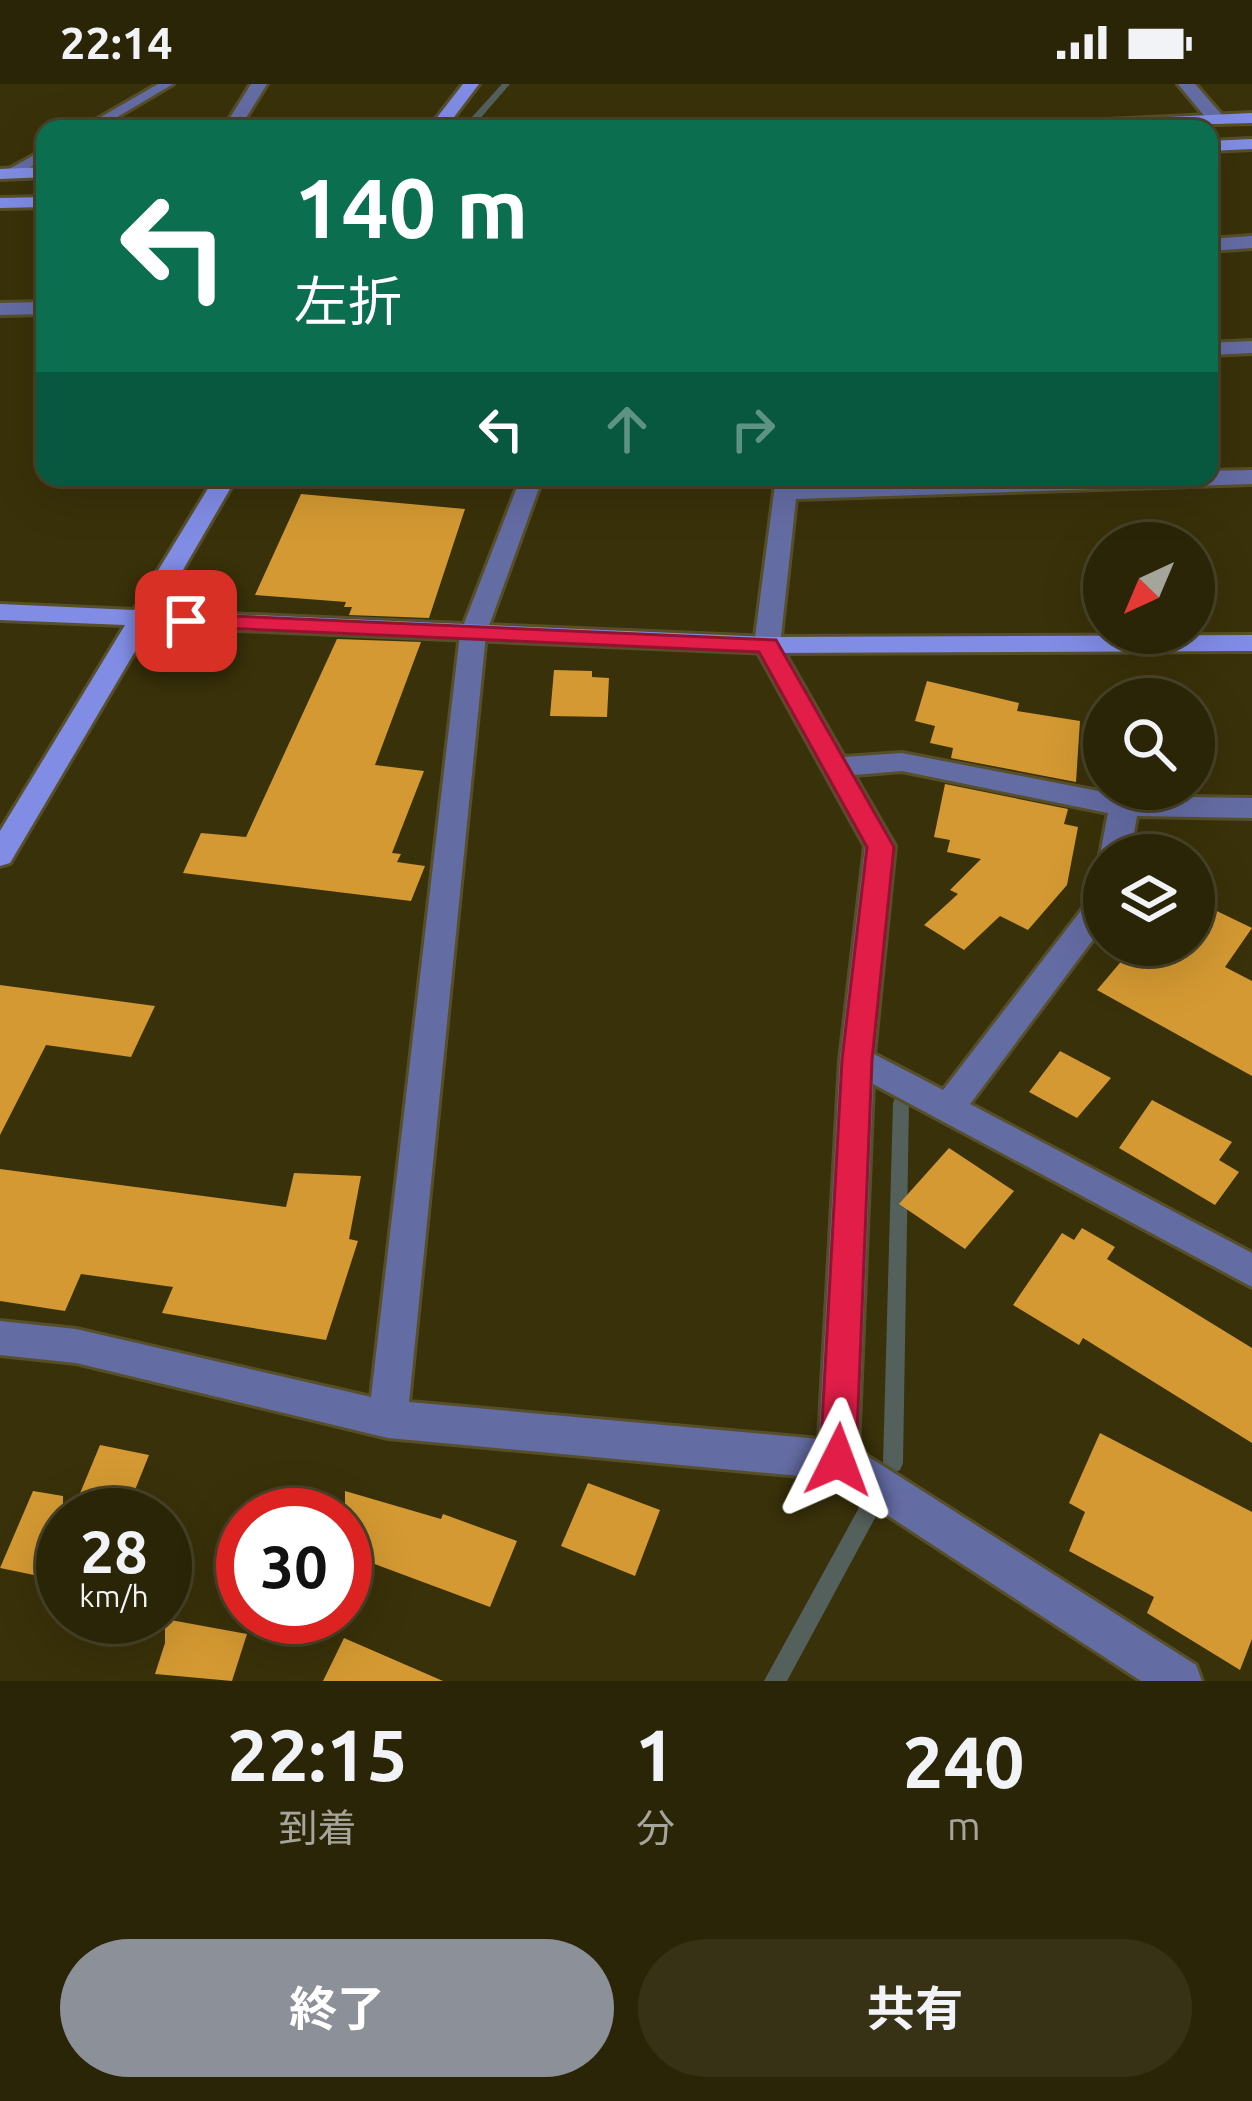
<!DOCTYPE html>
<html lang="ja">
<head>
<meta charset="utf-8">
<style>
  body { margin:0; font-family:Ubuntu,"Noto Sans JP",sans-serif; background:#373115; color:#f1f3f6; height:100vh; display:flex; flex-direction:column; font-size:45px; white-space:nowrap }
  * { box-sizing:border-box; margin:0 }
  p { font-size:39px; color:#a6a59b }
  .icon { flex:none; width:66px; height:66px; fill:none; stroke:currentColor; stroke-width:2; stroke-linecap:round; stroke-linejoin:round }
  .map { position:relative; height:1597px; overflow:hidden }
  .side { display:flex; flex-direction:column; background:#2b2507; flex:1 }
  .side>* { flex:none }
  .guide { position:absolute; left:36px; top:36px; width:1182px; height:366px; border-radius:24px; box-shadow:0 12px 48px #0002,0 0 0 3px #474228; background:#0b6e4f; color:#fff; overflow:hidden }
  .needle { width:78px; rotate:224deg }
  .buttons { position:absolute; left:1083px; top:438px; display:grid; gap:24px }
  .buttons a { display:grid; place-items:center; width:132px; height:132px; border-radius:50%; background:#2b2507; box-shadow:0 12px 48px #0002,0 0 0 3px #474228; font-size:60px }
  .speed { position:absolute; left:36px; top:1404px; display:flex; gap:24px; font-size:60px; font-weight:700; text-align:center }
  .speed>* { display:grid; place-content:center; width:156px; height:156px; border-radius:50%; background:#2b2507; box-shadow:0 12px 48px #0002,0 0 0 3px #474228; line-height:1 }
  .speed small { font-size:30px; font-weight:400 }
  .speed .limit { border:18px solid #d22; background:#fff; color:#111 }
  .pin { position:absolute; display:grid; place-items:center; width:102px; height:102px; color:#fff; margin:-51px; border-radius:24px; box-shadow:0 6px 18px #0006 }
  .me { position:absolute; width:132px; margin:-66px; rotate:3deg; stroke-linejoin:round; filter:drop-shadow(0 0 9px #0008) }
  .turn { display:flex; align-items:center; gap:42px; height:252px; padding:0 60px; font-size:54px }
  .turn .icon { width:156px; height:156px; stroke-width:2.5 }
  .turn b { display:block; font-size:84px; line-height:102px }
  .lanes { display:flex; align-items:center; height:114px; padding:0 60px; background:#0003; justify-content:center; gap:60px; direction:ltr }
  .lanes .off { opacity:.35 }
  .eta { display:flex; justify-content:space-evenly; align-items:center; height:204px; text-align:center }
  .eta b { font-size:72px; font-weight:700; line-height:84px }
  .action { display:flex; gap:24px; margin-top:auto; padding:24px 60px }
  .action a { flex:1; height:138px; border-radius:72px; background:#8c9099; color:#fff; font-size:48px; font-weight:700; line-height:138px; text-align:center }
  .action a+a { background:#373115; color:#f1f3f6 }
  .status { display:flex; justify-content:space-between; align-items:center; height:84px; padding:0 60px; background:#2b2507; direction:ltr }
  .status svg { height:33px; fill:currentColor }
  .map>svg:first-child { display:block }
</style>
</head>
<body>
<div class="status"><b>22:14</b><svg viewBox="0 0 49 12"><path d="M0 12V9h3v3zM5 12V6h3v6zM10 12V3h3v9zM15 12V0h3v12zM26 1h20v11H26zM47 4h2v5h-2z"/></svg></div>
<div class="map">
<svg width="1252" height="1597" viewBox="0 0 1252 1597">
  <rect width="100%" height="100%" fill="#393109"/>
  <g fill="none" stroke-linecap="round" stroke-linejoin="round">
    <path fill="#54605c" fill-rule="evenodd" d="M502 0H510L478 37H472V33Z
      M901 1012 907 1014 909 1019 903 1379 900 1386 893 1389 886 1386 883 1379 893 1019 895 1014Z
      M868 1417 875 1420 878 1427 875 1434 787 1597H764L861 1420Z"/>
  </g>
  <path fill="#d49932" d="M301 410 465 425 429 534 349 531 352 523H344L346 518 255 511Z
    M337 555 421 558 375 681 424 687 392 769 401 770 397 778 425 782 411 817 183 789 201 749 246 753Z
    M554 586 592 587V593L609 594 607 633 550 632Z
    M927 597 1019 619 1017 627 1080 637 1076 698 951 674 953 664 930 659 935 642 915 637Z
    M945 700 1068 725 1064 740 1078 743 1067 801 1028 846 1000 832 964 866 924 841 958 810 950 806 981 775 947 768 950 756 934 753Z
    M1194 816 1252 844 1225 883 1252 897V992L1097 906 1135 861H1194Z
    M0 901 155 922 131 973 46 961 0 1051Z
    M1060 967 1111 994 1077 1034 1029 1008Z
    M1152 1016 1232 1058 1219 1076 1239 1088 1215 1121 1119 1064Z
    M949 1064 1014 1107 965 1165 899 1120Z
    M0 1085 286 1123 294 1089 361 1092 349 1155 358 1157 326 1256 162 1229 173 1203 81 1190 65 1227 0 1217Z
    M1082 1144 1115 1163 1107 1175 1252 1264V1359L1083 1254 1079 1261 1013 1221 1062 1149 1074 1156Z
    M1100 1349 1252 1428V1555L1240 1586 1147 1529 1154 1513 1069 1467 1085 1428 1069 1419Z
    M100 1361 149 1371 125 1431H71Z
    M588 1399 660 1426 635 1492 561 1462Z
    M33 1407 63 1412V1497L0 1484Z
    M345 1407 441 1435 443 1430 517 1457 490 1523 345 1469Z
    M165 1535 247 1550 232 1597 155 1590 165 1559Z
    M344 1554 443 1597H323Z"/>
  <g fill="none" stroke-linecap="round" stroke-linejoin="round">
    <g stroke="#574f29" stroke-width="6">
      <path id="lane" d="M158 0H173L97 45H80Z
        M45 65V75L12 93 0 90Z"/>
    </g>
    <g stroke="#574f29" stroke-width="6">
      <path id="street" d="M251 0H267L239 45H223Z
        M1178 0H1195L1223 32V40H1211Z
        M1252 152V164L1209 167V155Z
        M45 218V230L0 231V219Z
        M1252 257V269L1209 271V259Z
        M1252 386V400L796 415 780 561 844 673 902 669 1124 712 1252 714V734L1137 732 1130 771H1104V777L1100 771 1108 729 902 687 854 691 895 762 874 970 943 1006 1093 811 1104 808V841L970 1020 1252 1169V1203L873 1000 858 1366 1196 1581 1202 1597H1141L832 1395 388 1354 76 1279 0 1271V1237L76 1245 371 1313 460 550 521 393H543L486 550 409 1318 819 1355 840 976 865 762 754 561 776 393H798V401L1209 393V387Z"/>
    </g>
    <g stroke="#574f29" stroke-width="6">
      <path id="secondary" d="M463 0H479L445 45H428Z
        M1252 29V39L1015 45 1023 40Z
        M1252 55V65L1209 67V57Z
        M45 83V93L0 95V85Z
        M45 113V123L0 124V114Z
        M215 393H237L159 527 767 553 1252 551V567L767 569 150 542 10 779 0 782V747L125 541 0 536V520L134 526Z"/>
    </g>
    <use href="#lane" fill="#646ca4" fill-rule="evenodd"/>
    <use href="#street" fill="#646ca4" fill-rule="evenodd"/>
    <use href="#secondary" fill="#818ce5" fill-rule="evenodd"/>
  </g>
  <path fill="#e11d48" stroke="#92132f" stroke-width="3" d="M186 530 776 556 894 763 872 976 856 1376 851 1389 838 1394 825 1389 820 1376 842 976 867 763 759 568 178 542V532Z"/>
</svg>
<div class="buttons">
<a><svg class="needle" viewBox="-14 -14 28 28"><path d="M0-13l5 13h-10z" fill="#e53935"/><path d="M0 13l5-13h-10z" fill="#a6a59b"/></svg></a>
<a><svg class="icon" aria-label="search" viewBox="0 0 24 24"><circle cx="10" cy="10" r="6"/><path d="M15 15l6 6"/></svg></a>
<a><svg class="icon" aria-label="layers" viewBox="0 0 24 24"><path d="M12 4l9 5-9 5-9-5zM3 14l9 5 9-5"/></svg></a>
</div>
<div class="speed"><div>28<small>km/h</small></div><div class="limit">30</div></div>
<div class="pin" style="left:186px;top:537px;background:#d93025"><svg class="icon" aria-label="arrive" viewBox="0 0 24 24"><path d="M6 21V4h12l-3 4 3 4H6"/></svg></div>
<svg class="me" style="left:838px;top:1376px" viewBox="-20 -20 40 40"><path d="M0-17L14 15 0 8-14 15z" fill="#e11d48" stroke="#fff" stroke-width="4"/></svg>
<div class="guide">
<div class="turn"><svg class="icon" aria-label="left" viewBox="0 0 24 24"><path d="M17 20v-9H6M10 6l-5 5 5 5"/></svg><div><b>140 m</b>左折</div></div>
<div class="lanes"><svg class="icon" aria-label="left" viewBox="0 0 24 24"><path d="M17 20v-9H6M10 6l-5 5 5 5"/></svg><svg class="icon off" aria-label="ahead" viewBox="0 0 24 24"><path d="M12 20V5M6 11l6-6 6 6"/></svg><svg class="icon off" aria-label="right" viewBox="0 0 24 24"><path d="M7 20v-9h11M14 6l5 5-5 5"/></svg></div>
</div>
</div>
<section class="side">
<div class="eta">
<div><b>22:15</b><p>到着</p></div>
<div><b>1</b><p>分</p></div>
<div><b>240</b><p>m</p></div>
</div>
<div class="action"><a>終了</a><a>共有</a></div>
</section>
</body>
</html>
